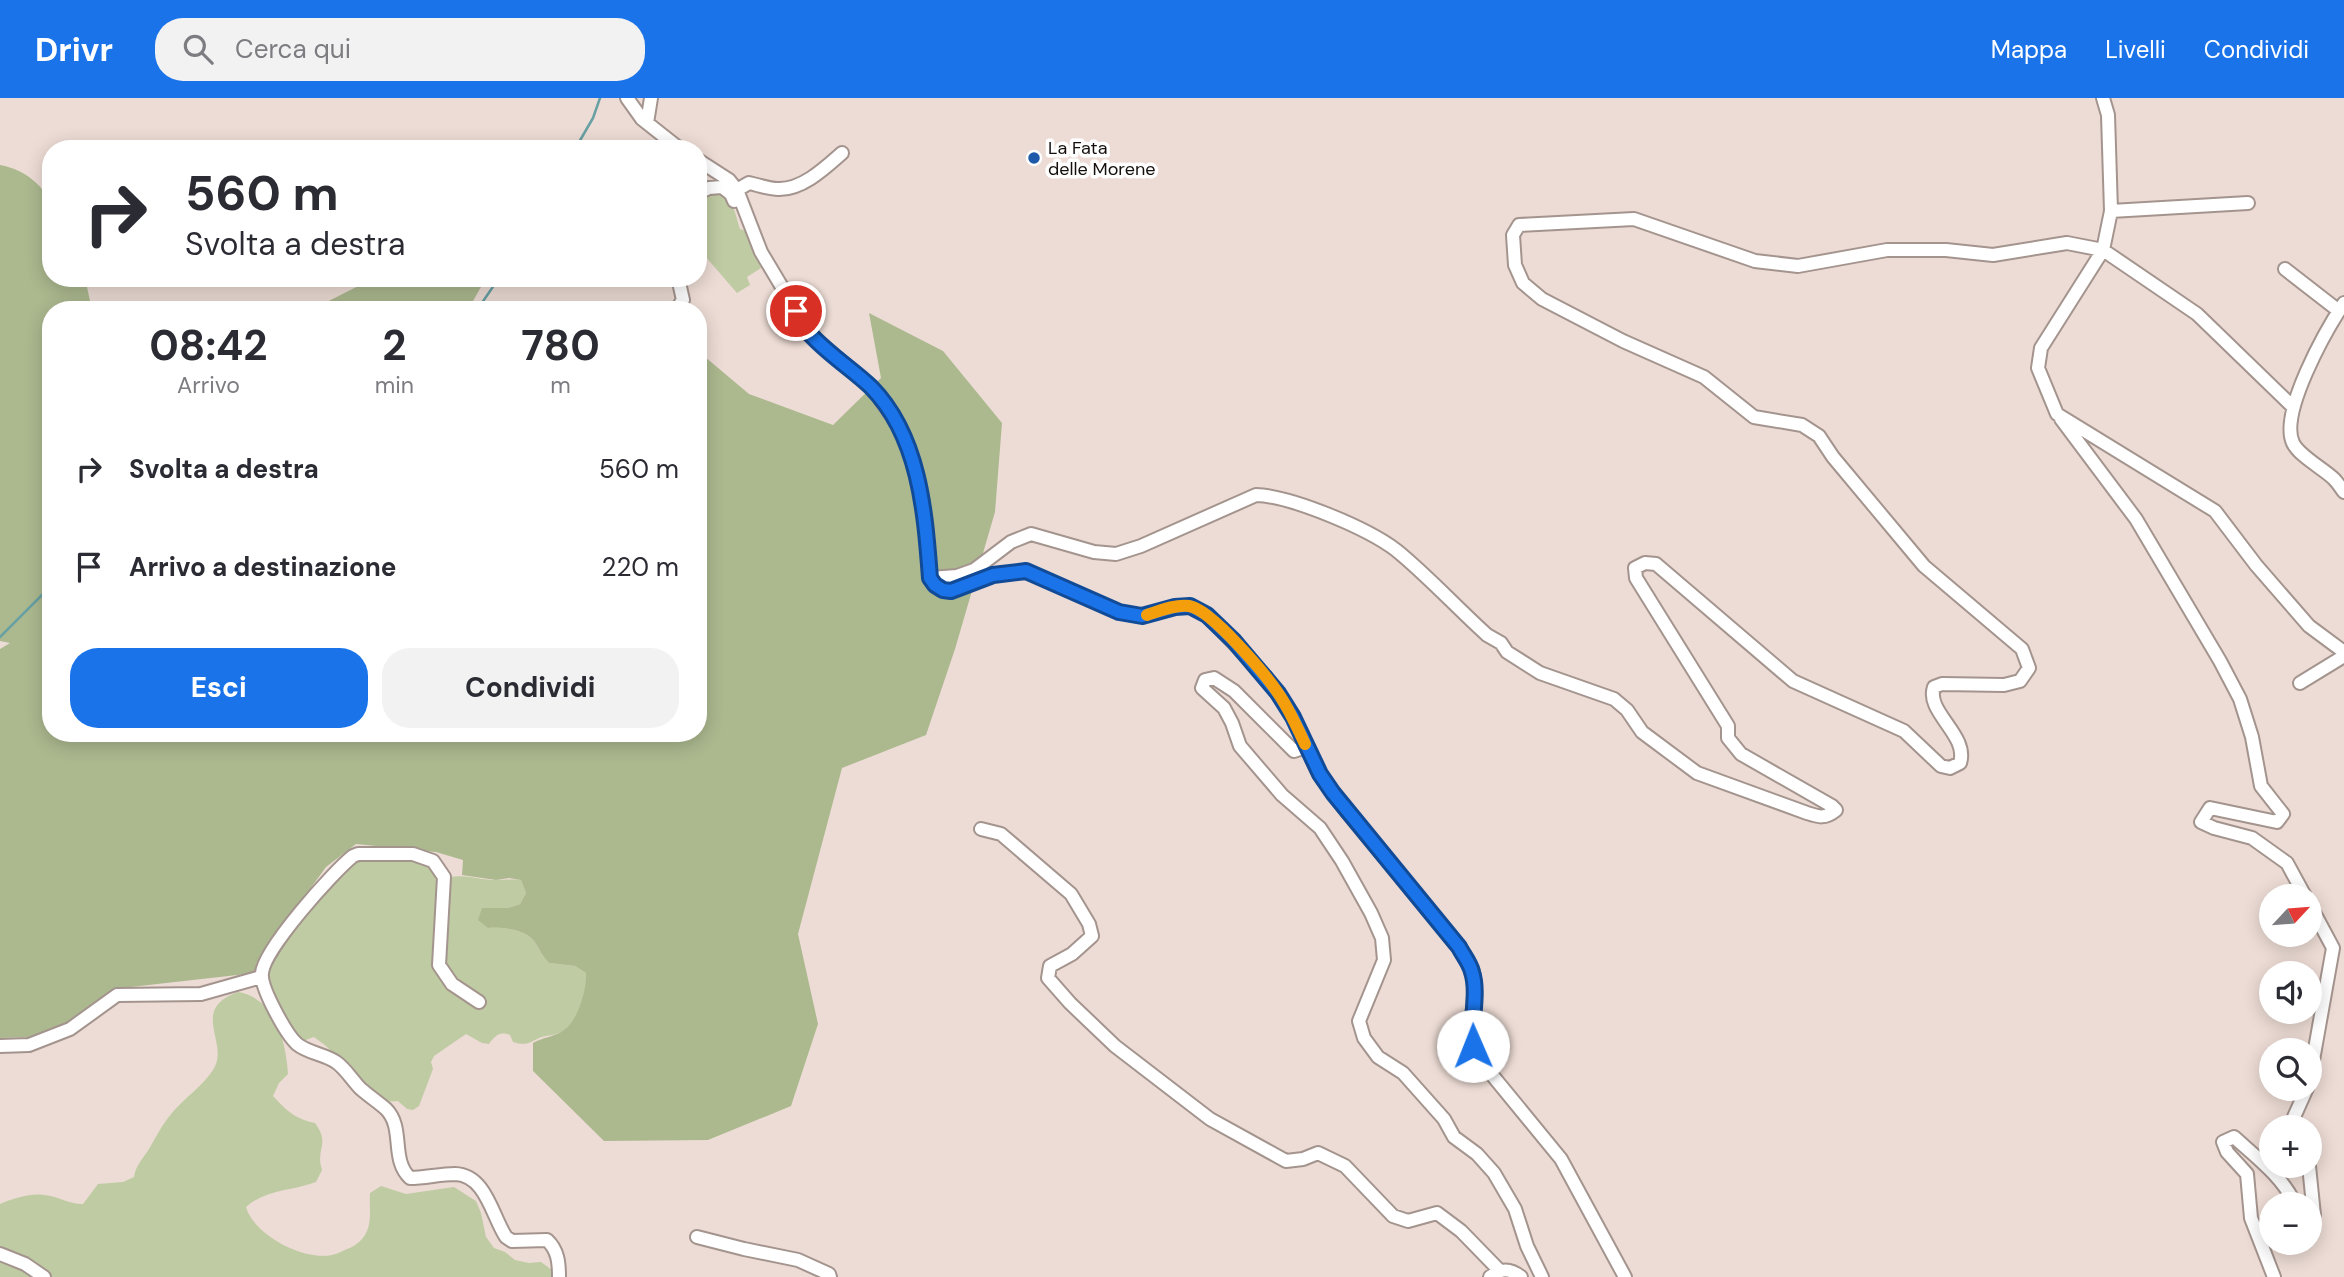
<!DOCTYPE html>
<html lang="it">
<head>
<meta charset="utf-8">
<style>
  body { margin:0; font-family:"DM Sans",sans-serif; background:#f2f2f3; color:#2b2b33; height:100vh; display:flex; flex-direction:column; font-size:26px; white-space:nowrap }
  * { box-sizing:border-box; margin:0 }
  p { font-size:23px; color:#7c7c81 }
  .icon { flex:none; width:38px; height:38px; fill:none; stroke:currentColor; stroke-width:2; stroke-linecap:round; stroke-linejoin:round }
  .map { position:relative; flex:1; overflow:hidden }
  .panel { position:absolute; left:42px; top:203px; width:665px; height:441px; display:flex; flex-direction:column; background:#fff; border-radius:28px; box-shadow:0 4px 18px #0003 }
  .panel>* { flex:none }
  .top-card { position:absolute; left:42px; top:42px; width:665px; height:147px; border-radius:28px; box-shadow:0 4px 18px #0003; background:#fff; color:#2b2b33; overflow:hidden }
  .needle { width:46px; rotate:64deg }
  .buttons { position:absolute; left:2259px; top:786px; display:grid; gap:14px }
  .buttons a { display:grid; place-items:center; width:63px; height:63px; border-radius:50%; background:#fff; box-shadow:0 4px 18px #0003; font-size:35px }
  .pin { position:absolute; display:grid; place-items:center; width:60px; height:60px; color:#fff; margin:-30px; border:4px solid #fff; border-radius:50%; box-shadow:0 2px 7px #0007 }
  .me { position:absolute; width:77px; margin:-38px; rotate:359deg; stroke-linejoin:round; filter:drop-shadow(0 0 5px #0008) }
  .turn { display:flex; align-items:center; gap:24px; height:147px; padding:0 28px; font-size:32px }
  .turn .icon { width:91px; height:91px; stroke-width:2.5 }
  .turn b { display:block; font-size:49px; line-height:60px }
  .eta { display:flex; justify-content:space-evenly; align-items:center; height:119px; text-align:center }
  .eta b { font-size:42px; font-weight:700; line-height:49px }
  .primary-button { display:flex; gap:14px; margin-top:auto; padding:14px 28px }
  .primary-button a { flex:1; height:80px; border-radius:28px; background:#1a73e8; color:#fff; font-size:28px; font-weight:700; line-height:80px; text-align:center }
  .primary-button a+a { background:#f2f2f3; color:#2b2b33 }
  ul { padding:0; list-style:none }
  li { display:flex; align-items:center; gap:21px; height:98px; padding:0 28px }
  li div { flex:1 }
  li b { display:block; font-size:26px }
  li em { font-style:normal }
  header { display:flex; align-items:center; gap:42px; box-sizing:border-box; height:98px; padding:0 35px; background:#1a73e8; color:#fff }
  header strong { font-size:33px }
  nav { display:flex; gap:38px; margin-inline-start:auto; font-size:24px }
  .search { width:490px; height:63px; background:#f2f2f3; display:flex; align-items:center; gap:18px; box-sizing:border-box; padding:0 24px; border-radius:28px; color:#7c7c81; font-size:26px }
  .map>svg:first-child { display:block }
</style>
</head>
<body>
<header>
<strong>Drivr</strong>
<div class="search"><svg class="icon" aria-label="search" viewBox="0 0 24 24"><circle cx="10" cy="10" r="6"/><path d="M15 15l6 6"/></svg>Cerca qui</div>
<nav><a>Mappa</a><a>Livelli</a><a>Condividi</a></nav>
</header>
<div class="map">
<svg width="2344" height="1179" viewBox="0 0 2344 1179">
  <rect width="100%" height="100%" fill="#eddcd5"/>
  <path fill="#bfcba3" d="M719 93C734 101 735 116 740 131L746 133 761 170 747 179 750 187 737 195 698 150V128H702L706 114 698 109V100Z
    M355 761H415L429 766 449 779C466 776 481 782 497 782 506 782 512 781 521 782L526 795 520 806 508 810H483L488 830C503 829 528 831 536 846 541 854 543 859 549 865L575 868 586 875C588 893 579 926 561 934 554 938 546 937 539 940 529 945 525 948 513 944L510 937C499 933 495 938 489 946L482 945 466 936 434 958 431 964 433 971 419 1008 413 1012 407 1011 398 1003 382 1004 326 948 314 939 303 943 293 936 271 894 268 882 270 864 305 814Z
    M238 894C275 900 286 943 288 976L279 985 273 998C286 1012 295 1021 315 1025 331 1047 315 1050 322 1072L316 1084C292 1093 266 1091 246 1109 254 1137 303 1163 332 1157 337 1156 342 1153 347 1151 356 1148 363 1142 367 1133 372 1122 369 1106 370 1095L381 1088 406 1096 454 1089 476 1103 481 1115 486 1139 494 1150 505 1154 515 1162 529 1165 541 1164 552 1172V1179H0V1106C12 1101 31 1095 44 1097 58 1098 68 1106 83 1106L98 1086 123 1084 134 1079C136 1067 142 1062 149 1051 156 1039 163 1025 172 1015 184 1000 203 988 213 972 231 945 188 912 238 894Z"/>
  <path fill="#acb98f" d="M0 67C22 71 43 85 51 107V180H85L92 212H51V635H698V253L749 296 833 327 881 280 869 215 943 253 1002 325 995 414 955 551 926 637 842 670 798 836 818 926 791 1008 708 1042 604 1043 533 973V945C543 939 555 939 564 932 578 923 587 891 586 875L575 868 549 865C543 859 541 854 536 846 528 831 503 829 488 830L478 822 482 810H508L520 806 526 795 521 782 509 780 496 782 462 777 463 762 436 754 356 746 326 769 257 864 255 875 113 891 68 925 29 939 0 940V551L10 545 0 543Z
    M374 180H486L468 212H311Z"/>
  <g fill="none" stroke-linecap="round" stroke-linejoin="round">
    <path stroke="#68a0a3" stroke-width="2.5" d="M575 51 593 20 600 0
      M477 212 499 180
      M0 539 44 495 51 483"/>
    <g stroke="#a4948e" stroke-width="16">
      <path id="minor" d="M627 0 642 21 680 51
        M2103 0 2108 17 2111 113 2103 152 2197 216 2292 308
        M647 25 651 0
        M651 50 664 51
        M698 62 729 82 737 92 761 154 810 236 873 291 901 331 913 363 926 424 930 480 935 487 943 492 951 493 993 477 1026 473 1119 514 1142 518 1175 509 1190 508 1207 517 1266 579 1293 619 1319 676 1347 714 1459 849 1473 874 1475 887 1471 932 1473 948 1488 972 1561 1061 1625 1179
        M737 92 749 85C758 87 769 91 778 91 802 92 825 70 842 55
        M698 95 709 90 722 89 731 96 734 103
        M2111 113 2248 105
        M2285 171 2339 213
        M2344 205C2326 232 2279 315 2293 345 2299 358 2324 371 2334 381 2338 385 2341 390 2344 394
        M676 212 683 202 678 180
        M2061 321 2136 421 2220 563 2240 601 2252 639 2261 688 2283 716 2277 724 2210 710 2201 724 2214 730 2252 740 2287 765 2305 798
        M930 480 957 478 974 472 1011 444 1031 436 1094 454 1116 456 1141 448 1256 397C1291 398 1367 430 1396 452 1427 477 1457 510 1487 537L1501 545 1507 554 1540 575 1614 601 1627 612 1642 634 1697 675 1807 715C1819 719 1825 721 1836 712L1832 708 1741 656 1728 640V628L1636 480 1635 470 1645 465 1656 466 1793 583 1904 633 1941 668 1950 670 1960 665C1969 637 1925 614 1934 589L1942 586 2004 587 2020 583 2029 570 2022 551 1924 468 1833 359 1819 338 1802 327 1754 319 1704 279 1623 243 1542 201 1523 185 1515 167 1513 137 1519 127 1634 121 1755 163 1798 168 1887 152H1946L1993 157 2067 145 2103 152 2041 250 2038 270 2057 316 2215 413 2256 467 2309 528 2344 554
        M2300 585 2344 558
        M1306 649 1294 653 1234 593 1214 580 1205 582 1202 590 1224 610 1232 625 1240 648 1282 697 1320 730 1342 763 1371 815 1382 840 1384 862 1359 923 1364 940 1378 959 1403 975 1444 1021 1454 1039 1477 1056 1494 1075 1515 1111 1527 1148 1542 1179
        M981 731 1001 736 1071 796 1089 826 1092 838 1072 856 1050 868 1048 880 1070 905 1115 948 1210 1021 1286 1063 1303 1061 1318 1055 1345 1068 1393 1118 1408 1123 1437 1115 1461 1133 1499 1172
        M2310 807 2333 850 2310 979
        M479 904 452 886 439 867 444 779 433 763 413 756H358L353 758C333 774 264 851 262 875 260 889 286 936 297 946 308 955 324 956 336 964 346 971 352 982 361 991 369 998 378 1004 386 1011 405 1030 390 1061 410 1080 425 1080 440 1076 455 1076 486 1077 492 1118 506 1139L512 1143 547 1142C558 1152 559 1165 559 1179
        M0 948 29 947 70 931 117 897 201 896 261 879
        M2295 1029 2294 1019 2307 990
        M2309 1068 2314 1117 2310 1118
        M697 1139 744 1151 798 1162 829 1176 830 1179
        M0 1156 25 1166 44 1179
        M1490 1179C1501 1170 1510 1170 1521 1179
        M2274 1179 2251 1120 2247 1076 2227 1054 2223 1044 2234 1039C2255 1058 2283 1079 2295 1106"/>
    </g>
    <use href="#minor" stroke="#fff" stroke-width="12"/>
  </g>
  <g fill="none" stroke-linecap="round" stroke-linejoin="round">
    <g stroke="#114b97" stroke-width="18">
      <path id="route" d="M796 213C801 221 805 230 810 236 828 256 852 271 871 289 920 339 925 415 930 480L935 487 943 492 951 493 993 477 1026 473 1119 514 1142 518 1175 509 1190 508 1207 517 1234 543 1278 595 1293 619 1320 676 1333 695 1459 849C1463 857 1470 865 1472 874 1479 895 1470 925 1473 948"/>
    </g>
    <use href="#route" stroke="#1a73e8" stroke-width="12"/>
    <path stroke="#f59e0b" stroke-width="12" d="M1147 517C1159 513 1176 506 1189 508 1211 511 1267 578 1280 598 1290 613 1297 629 1305 646"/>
  </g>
  <circle fill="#1f59aa" stroke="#fff" stroke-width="2.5" cx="1034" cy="60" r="7"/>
  <g text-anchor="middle" stroke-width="7" stroke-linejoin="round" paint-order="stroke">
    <g font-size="18" fill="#140e0c" stroke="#fff" text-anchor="start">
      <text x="1048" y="56">La Fata<tspan x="1048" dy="21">delle Morene</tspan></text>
    </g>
  </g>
</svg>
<div class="buttons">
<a><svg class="needle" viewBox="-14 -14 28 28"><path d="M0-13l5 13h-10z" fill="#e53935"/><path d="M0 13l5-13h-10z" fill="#7c7c81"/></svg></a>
<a><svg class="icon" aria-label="sound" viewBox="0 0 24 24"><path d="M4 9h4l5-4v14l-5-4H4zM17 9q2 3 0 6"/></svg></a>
<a><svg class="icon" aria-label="search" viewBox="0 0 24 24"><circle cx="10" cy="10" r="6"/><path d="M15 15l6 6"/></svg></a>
<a>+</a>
<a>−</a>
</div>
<div class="pin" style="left:796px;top:213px;background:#d93025"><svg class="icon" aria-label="arrive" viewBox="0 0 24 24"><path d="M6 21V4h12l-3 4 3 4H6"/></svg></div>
<svg class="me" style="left:1473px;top:948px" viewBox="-20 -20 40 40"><circle r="19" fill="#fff"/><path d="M0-13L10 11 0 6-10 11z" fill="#1a73e8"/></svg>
<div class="top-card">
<div class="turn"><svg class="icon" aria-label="right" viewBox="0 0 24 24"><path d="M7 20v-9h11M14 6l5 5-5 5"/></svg><div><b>560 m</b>Svolta a destra</div></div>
</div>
<section class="panel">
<div class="eta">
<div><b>08:42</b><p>Arrivo</p></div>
<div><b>2</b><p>min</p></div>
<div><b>780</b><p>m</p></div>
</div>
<ul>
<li><svg class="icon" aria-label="right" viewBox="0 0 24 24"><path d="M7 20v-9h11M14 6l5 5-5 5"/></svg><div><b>Svolta a destra</b></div><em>560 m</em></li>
<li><svg class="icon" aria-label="arrive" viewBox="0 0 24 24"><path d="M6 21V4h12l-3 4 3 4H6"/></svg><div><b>Arrivo a destinazione</b></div><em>220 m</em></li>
</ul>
<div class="primary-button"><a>Esci</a><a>Condividi</a></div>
</section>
</div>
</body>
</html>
